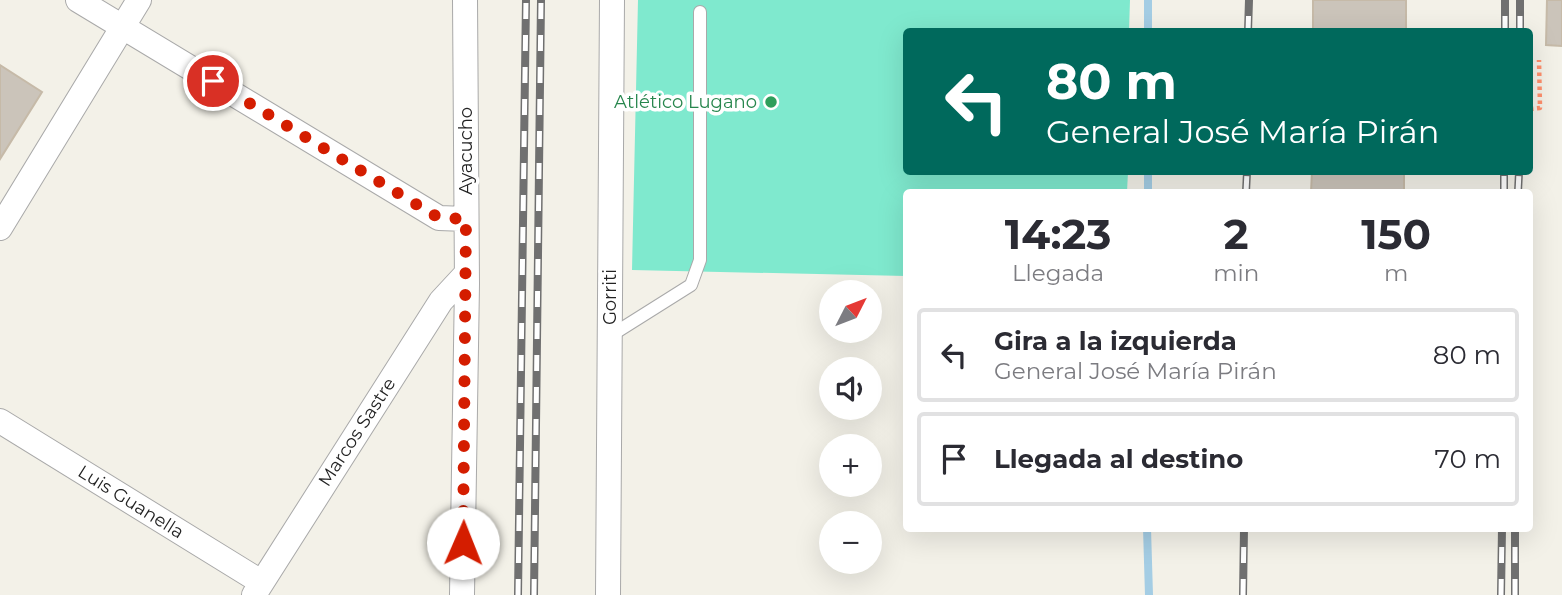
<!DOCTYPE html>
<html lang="es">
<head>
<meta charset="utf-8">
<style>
  body { margin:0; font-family:Montserrat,sans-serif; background:#f7f7f7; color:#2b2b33; height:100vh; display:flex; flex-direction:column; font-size:26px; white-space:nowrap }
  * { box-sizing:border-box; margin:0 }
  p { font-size:23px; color:#7c7c81 }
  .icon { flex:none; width:38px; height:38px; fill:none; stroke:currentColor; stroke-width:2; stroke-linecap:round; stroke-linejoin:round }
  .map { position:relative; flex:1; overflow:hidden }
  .panel { position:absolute; left:903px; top:189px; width:630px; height:343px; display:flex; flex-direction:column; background:#fff; border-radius:7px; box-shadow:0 7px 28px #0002 }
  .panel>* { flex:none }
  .top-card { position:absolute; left:903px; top:28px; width:630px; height:147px; border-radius:7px; box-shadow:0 7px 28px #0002; background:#00695c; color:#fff; overflow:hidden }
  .needle { width:46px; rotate:48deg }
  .controls { position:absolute; left:819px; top:280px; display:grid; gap:14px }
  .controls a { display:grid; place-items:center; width:63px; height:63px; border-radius:50%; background:#fff; box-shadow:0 7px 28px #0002; font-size:35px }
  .pin { position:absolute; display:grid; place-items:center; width:60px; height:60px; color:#fff; margin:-30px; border:4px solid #fff; border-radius:50%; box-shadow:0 2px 7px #0007 }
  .me { position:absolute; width:77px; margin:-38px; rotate:1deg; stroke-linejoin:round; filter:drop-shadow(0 0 5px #0008) }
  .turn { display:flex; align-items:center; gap:24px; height:147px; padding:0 28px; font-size:32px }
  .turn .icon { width:91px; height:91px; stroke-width:2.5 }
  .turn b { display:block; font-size:49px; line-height:60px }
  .eta { display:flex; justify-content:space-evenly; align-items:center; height:119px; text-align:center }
  .eta b { font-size:42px; font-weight:700; line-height:49px }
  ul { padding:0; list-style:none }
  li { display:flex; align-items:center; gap:21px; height:94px; margin:0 14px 10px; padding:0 14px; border:4px solid #e1e1e2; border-radius:7px }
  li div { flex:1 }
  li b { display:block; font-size:26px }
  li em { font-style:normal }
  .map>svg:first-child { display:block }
</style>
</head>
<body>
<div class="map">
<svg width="1562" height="595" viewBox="0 0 1562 595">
  <rect width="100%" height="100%" fill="#f3f1e8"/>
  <path fill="#7fe9ce" d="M638 0H1130L1129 31 906 32V172H1128L1127 192H906V276L632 270Z"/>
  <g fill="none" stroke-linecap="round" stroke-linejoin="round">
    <path stroke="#a4cde4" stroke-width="8" d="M1148 32V0
      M1148 192V172
      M1147 528 1149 595"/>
  </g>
  <path fill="#cbc4ba" stroke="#c6baa8" stroke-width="2" d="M1313 0H1406V32H1313Z
    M1547 0H1562V46L1546 45Z
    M0 65 42 92 0 159Z
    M1312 172H1404V192H1311Z"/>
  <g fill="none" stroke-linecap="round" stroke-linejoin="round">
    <g stroke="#a9a9a9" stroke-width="14">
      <path id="service" d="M610 336 691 285 700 260V12"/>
    </g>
    <g stroke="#a9a9a9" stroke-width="26">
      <path id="minor" d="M78 0 439 218 466 219
        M0 228 139 0
        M0 421 261 582
        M254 595 441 301 466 274
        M462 595 467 284 465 0
        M608 595 612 0"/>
    </g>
    <path stroke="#ff906d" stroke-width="4.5" stroke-dasharray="3.5 3.5" stroke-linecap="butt" d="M1530 109 1540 108 1539 60"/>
    <use href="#service" stroke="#fff" stroke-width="12"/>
    <use href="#minor" stroke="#fff" stroke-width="24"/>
    <g stroke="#707070" stroke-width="8">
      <path id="rail" d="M1248 32 1249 0
        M1505 32V0
        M1520 32V0
        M1246 192 1247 172
        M1504 192V172
        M1518 192 1519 172
        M518 595 526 0
        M534 595 541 0
        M1243 595 1244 528
        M1501 595 1502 528
        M1515 595V528"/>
    </g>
    <use href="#rail" stroke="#fff" stroke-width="5" stroke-dasharray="16" stroke-linecap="butt"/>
  </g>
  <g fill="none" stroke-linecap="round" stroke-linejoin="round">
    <path stroke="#d41d00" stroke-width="12" stroke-dasharray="0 21.6" d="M213 81 439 218 466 219 463 543"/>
  </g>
  <circle fill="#2e9e5b" stroke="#fff" stroke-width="2.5" cx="771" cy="102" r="7"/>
  <g text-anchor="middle" stroke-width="7" stroke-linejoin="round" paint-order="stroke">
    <g font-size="18" fill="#27864d" stroke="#fff" text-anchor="end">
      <text x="757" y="108">Atlético Lugano</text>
    </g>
    <g font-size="18" fill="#222" stroke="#fff">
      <text transform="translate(466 151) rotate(-90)" y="6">Ayacucho</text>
      <text transform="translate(610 297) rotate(-90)" y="6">Gorriti</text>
      <text transform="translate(357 432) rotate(-57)" y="6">Marcos Sastre</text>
      <text transform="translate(131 502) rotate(32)" y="6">Luis Guanella</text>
    </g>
  </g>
</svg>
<div class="controls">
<a><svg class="needle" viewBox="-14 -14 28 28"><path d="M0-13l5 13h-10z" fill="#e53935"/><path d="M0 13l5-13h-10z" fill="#7c7c81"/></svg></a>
<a><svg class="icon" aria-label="sound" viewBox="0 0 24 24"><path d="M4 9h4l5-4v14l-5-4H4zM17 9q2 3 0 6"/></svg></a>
<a>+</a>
<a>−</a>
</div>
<div class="pin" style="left:213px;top:81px;background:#d93025"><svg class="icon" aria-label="arrive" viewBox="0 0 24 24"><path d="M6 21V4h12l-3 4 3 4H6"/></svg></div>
<svg class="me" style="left:463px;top:543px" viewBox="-20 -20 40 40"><circle r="19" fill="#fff"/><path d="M0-13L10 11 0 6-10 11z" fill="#d41d00"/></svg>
<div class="top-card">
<div class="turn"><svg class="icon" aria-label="left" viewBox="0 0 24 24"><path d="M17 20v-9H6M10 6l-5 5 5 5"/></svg><div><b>80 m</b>General José María Pirán</div></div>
</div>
<section class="panel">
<div class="eta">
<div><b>14:23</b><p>Llegada</p></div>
<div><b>2</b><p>min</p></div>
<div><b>150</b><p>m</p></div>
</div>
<ul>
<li><svg class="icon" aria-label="left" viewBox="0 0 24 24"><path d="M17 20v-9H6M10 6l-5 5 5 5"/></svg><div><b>Gira a la izquierda</b><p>General José María Pirán</p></div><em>80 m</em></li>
<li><svg class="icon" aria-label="arrive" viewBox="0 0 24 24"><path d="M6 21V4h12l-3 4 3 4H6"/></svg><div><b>Llegada al destino</b></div><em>70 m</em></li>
</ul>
</section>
</div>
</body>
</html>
